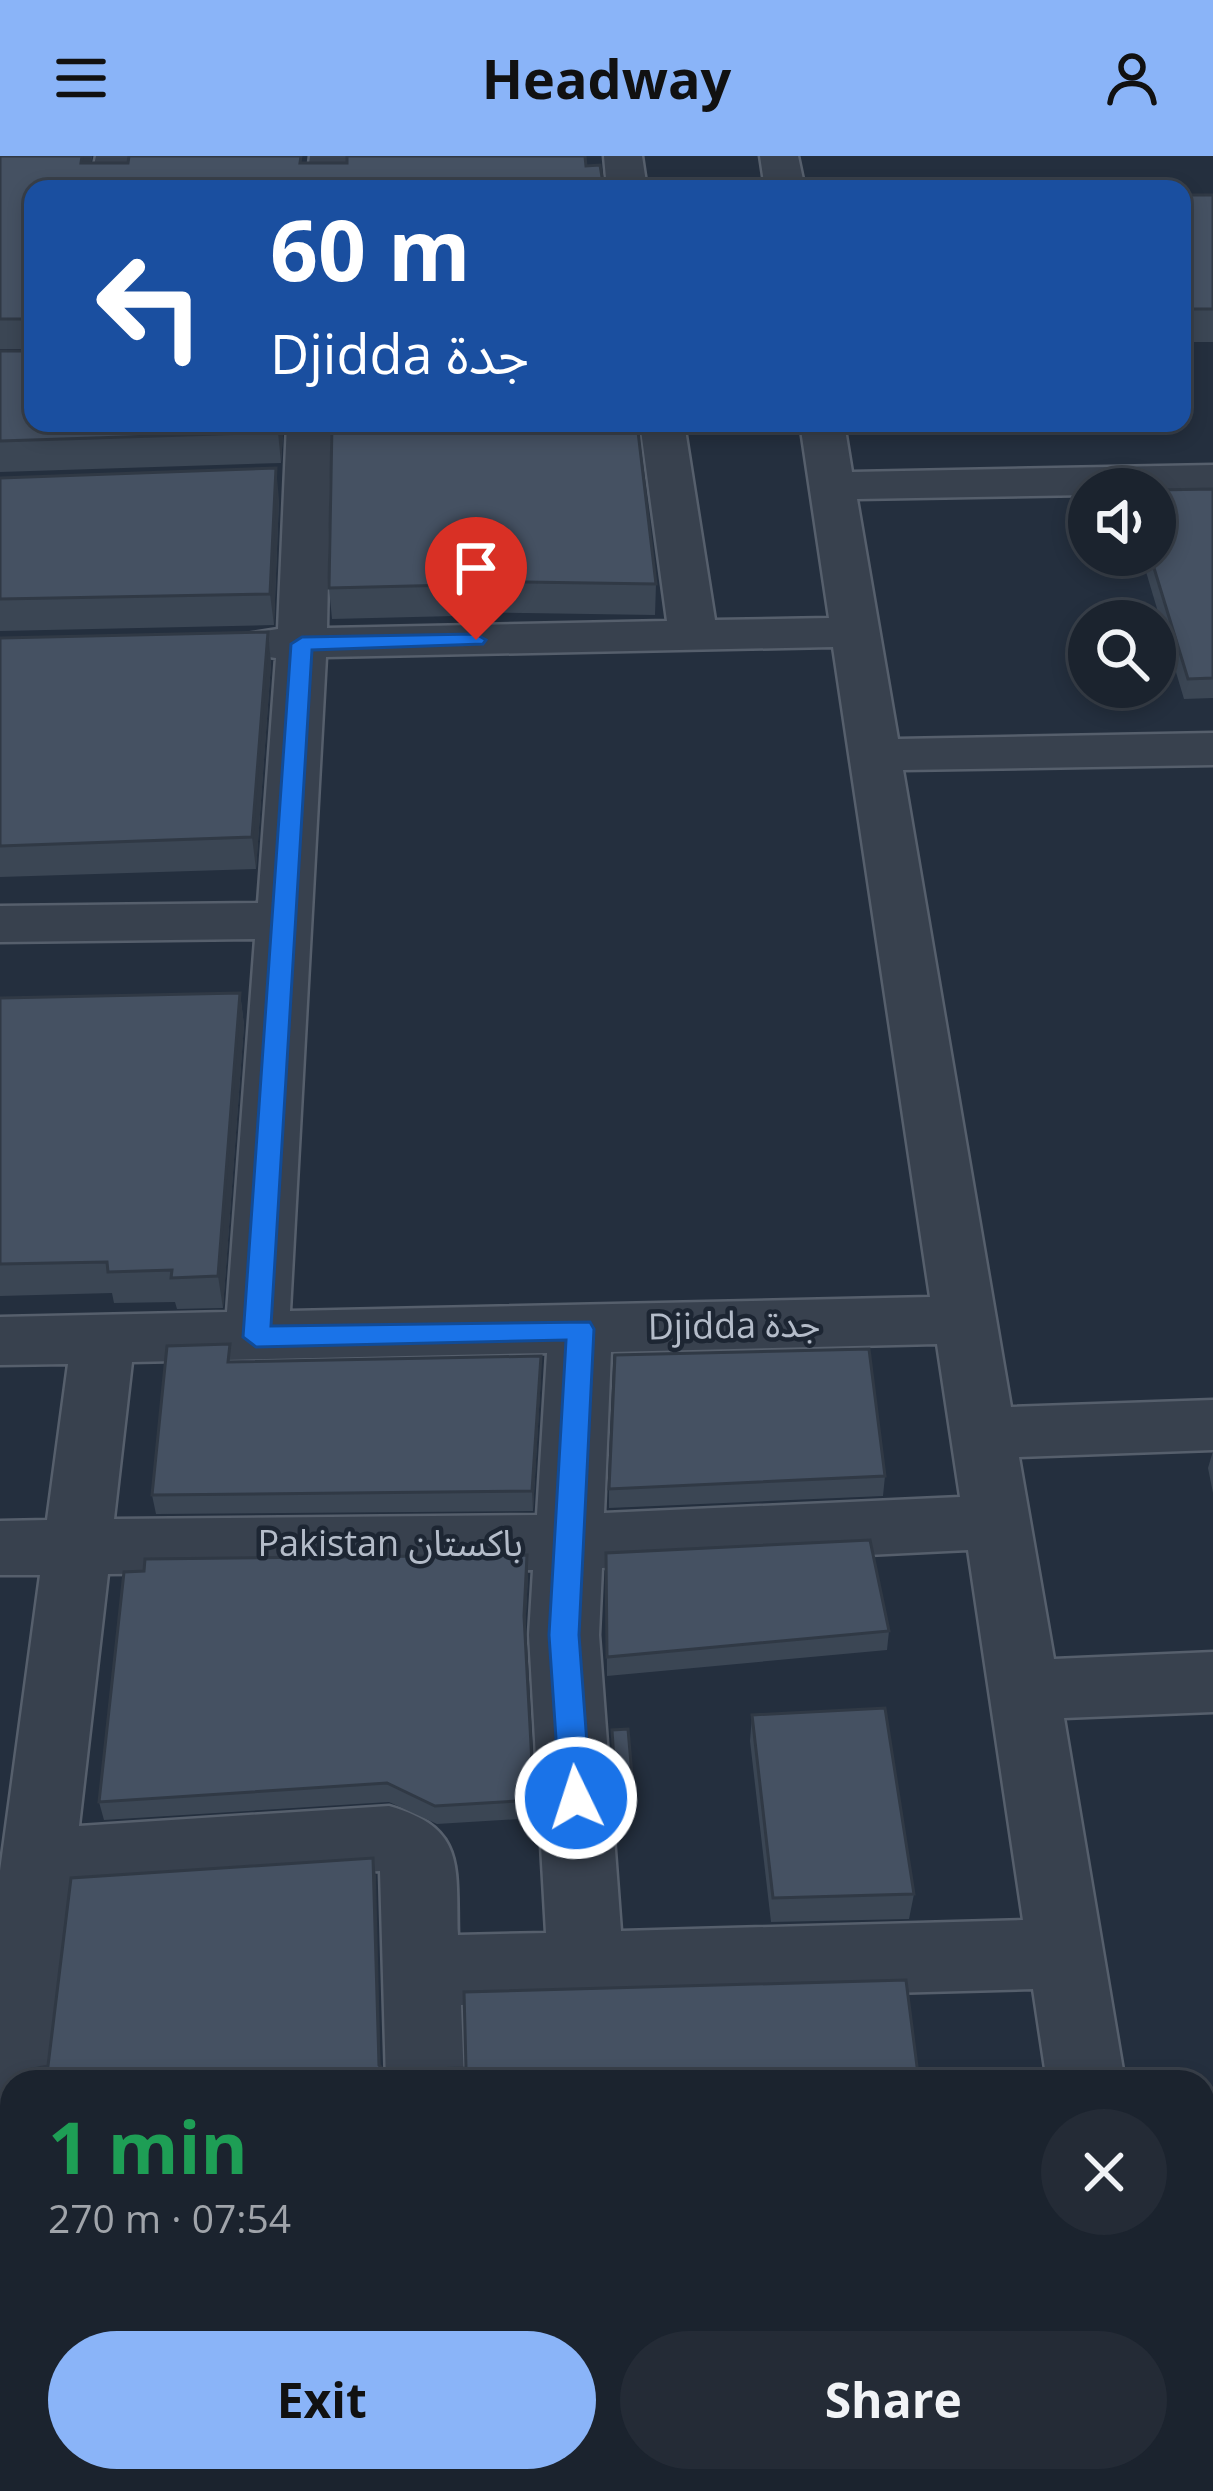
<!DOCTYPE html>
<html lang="en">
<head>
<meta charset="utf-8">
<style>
  body { margin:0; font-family:"Open Sans","Noto Sans Arabic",sans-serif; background:#242b36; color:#f1f3f6; height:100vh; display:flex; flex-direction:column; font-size:45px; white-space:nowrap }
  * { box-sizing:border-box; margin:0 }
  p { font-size:39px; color:#a0a4aa }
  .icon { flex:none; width:66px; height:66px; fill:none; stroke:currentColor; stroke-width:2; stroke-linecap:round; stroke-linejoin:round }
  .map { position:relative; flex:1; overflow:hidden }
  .panel { position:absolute; left:0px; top:1914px; width:1215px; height:423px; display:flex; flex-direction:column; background:#1b232e; border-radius:36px 36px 0 0; box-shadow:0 6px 18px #0003,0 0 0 3px #39404a }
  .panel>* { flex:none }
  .hud { position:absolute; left:24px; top:24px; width:1167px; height:252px; border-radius:24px; box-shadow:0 6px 18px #0003,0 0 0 3px #39404a; background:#1a4fa0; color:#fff; overflow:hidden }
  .fabs { position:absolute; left:1068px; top:312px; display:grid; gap:24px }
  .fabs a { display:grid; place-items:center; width:108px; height:108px; border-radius:50%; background:#1b232e; box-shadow:0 6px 18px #0003,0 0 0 3px #39404a; font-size:60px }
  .pin { position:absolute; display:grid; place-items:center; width:102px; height:102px; color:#fff; margin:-123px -51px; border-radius:50% 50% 50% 0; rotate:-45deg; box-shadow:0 0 12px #0007 }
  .pin .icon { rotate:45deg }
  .me { position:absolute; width:132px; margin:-66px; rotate:356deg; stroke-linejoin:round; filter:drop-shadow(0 0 9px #0008) }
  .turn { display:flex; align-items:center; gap:42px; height:252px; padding:0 48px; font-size:54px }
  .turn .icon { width:156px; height:156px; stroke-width:2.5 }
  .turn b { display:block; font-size:84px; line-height:102px }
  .round { display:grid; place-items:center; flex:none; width:126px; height:126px; border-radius:63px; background:#242b36 }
  .headline { display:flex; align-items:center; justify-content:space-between; height:204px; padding:0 48px }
  h1 { font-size:72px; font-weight:700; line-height:90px; color:#1e9e55 }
  .cta { display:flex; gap:24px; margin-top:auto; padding:24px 48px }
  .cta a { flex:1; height:138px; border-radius:72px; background:#8ab4f8; color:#111; font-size:48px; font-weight:700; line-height:138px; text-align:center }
  .cta a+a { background:#242b36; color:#f1f3f6 }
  header { display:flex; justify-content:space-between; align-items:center; height:156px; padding:0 48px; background:#8ab4f8; color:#111; font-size:54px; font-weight:700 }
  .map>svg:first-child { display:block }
</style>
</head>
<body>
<header><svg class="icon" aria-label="menu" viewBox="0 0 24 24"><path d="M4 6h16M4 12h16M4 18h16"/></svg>Headway<svg class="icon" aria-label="person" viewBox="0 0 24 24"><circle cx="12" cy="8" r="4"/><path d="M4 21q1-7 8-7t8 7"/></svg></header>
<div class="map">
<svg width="1213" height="2335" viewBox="0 0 1213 2335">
  <rect width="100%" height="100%" fill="#242f3e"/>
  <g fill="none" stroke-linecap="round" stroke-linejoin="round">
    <g stroke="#565f6c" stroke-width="5">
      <path id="minor" d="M96 0H134L129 33H89Z
        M310 0H348L346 33H306Z
        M604 0H642L647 33H607Z
        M760 0H798L805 33H765Z
        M287 267H331L327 472 667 465 640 267H684L715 464 829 462 800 267H844L852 316 1213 309V337L1089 333V339L857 343 898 583 1213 577V609L903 614 1011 1251 1213 1244V1294L1019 1301 1054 1503 1213 1496V1556L1064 1562 1125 1926H1047L1033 1833 461 1849 464 1926H386L380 1715 72 1736 50 1926H12V2048L0 2053V1715L40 1419H0V1365L47 1364 68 1208 0 1209V1161L227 1156 255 783 0 786V750L258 747 276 502 246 498 239 488 246 478 278 473ZM833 491 930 1141 290 1155 326 501ZM937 1188 960 1341 604 1357 611 1196ZM547 1197 537 1359 114 1363 132 1206ZM968 1394 1023 1764 621 1775 599 1479 602 1412ZM533 1414 529 1479 546 1777 458 1779C456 1709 466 1672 389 1650L79 1670 108 1418Z
        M12 2176V2260L0 2261V2177Z
        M1106 2325H1192L1195 2335H1107Z"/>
    </g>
    <use href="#minor" fill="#38414e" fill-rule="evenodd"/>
  </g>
  <path fill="#3b4654" d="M0 0H92L91 7H347L585 0 33 267H284L281 307 0 316V195H31V193H0Z
    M1182 39H1213V186H1182Z
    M332 267 656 428 655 459 455 456V460L332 463 329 432Z
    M0 322 279 343 274 469 0 475Z
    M1213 333V542L1184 543 1141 399H1155Z
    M268 476 271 508 256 713 0 721V482Z
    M240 837 244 869 223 1152 177 1153 175 1146 114 1147 112 1137 0 1140V842Z
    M541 1200V1220L533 1355 156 1358 152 1339Z
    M1213 1295V1337L1208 1312Z
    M885 1320 883 1340 609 1352V1333Z
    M606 1397 889 1475 887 1494 607 1520Z
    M144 1415 528 1419 525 1477 535 1662 437 1668 389 1646 104 1664 99 1646Z
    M752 1559 914 1738 909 1763 771 1766 750 1585Z
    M612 1574 632 1619V1637L615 1638Z"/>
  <path fill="#303945" d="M82 0H92L86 33 81 7Z
    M278 267H284L281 307 278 276Z
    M276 312 279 343 274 469 270 438Z
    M268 476 271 508 256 713 252 681Z
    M240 837 244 869 223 1152 218 1120Z
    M541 1200V1220L533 1355 532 1335Z
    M527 1399 528 1419 525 1479 524 1460Z
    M373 1702 376 1720 381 1926 379 1909Z"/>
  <path fill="#455162" stroke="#303945" stroke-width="3" d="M0 0H82L81 7H128L129 0H301L300 7H347V0H585L586 10 600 9 604 33H33V267H278V276L0 285V195H31V163H0Z
    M1182 39H1213V153H1182Z
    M332 267H637L656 428 453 425V429L329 432Z
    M276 312 270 438 0 443V322Z
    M1213 333V522L1188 523 1150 399H1155V334Z
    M268 476 252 681 0 690V482Z
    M240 837 218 1120 171 1122 172 1114 108 1116 107 1106 0 1108V842Z
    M230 1188 228 1206 541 1200 532 1335 152 1339 167 1190Z
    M869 1193 885 1320 609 1333 615 1199Z
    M870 1384 889 1475 607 1501 606 1397Z
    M527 1399 524 1460 534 1644 435 1650 387 1627 99 1646 124 1416 144 1415 145 1403Z
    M885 1552 914 1738 773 1742 752 1559Z
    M628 1573 632 1619 615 1620 612 1574Z
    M373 1702 379 1909 384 1914 466 1912 464 1836 906 1824 919 1926H27L28 1914 48 1910 71 1722Z
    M0 2251H12V2325H966L967 2335H0Z"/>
  <path fill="#1a73e8" stroke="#114b97" stroke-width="3" d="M476 478 486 484 483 488 312 494 271 1170 590 1166 594 1173 579 1479 591 1642 587 1652 576 1656 565 1652 560 1642 549 1479 566 1184 256 1191 243 1181 291 488 302 481Z"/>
  <g text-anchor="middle" stroke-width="9" stroke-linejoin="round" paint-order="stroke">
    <g font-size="36" fill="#b4bcc9" stroke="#1d2633">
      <text transform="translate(734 1169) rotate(-1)" y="13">Djidda جدة</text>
      <text x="390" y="1400">Pakistan باكستان</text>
    </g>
  </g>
</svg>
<div class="fabs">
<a><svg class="icon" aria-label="sound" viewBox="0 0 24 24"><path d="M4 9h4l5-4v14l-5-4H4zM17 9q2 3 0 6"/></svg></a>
<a><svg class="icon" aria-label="search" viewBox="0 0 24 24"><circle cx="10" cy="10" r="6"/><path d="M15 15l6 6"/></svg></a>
</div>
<div class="pin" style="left:476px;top:484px;background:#d93025"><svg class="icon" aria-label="arrive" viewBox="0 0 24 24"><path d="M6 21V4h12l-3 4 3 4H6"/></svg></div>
<svg class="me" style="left:576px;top:1642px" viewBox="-20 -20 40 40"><circle r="17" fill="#1a73e8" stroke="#fff" stroke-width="3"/><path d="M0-11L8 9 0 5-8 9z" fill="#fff"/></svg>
<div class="hud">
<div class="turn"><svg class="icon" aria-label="left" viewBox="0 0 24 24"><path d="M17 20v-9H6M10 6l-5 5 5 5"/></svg><div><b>60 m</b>Djidda جدة</div></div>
</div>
<section class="panel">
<div class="headline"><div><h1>1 min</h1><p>270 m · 07:54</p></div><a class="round"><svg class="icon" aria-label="close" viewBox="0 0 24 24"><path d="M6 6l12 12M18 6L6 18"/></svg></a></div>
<div class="cta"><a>Exit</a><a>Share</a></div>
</section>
</div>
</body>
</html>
